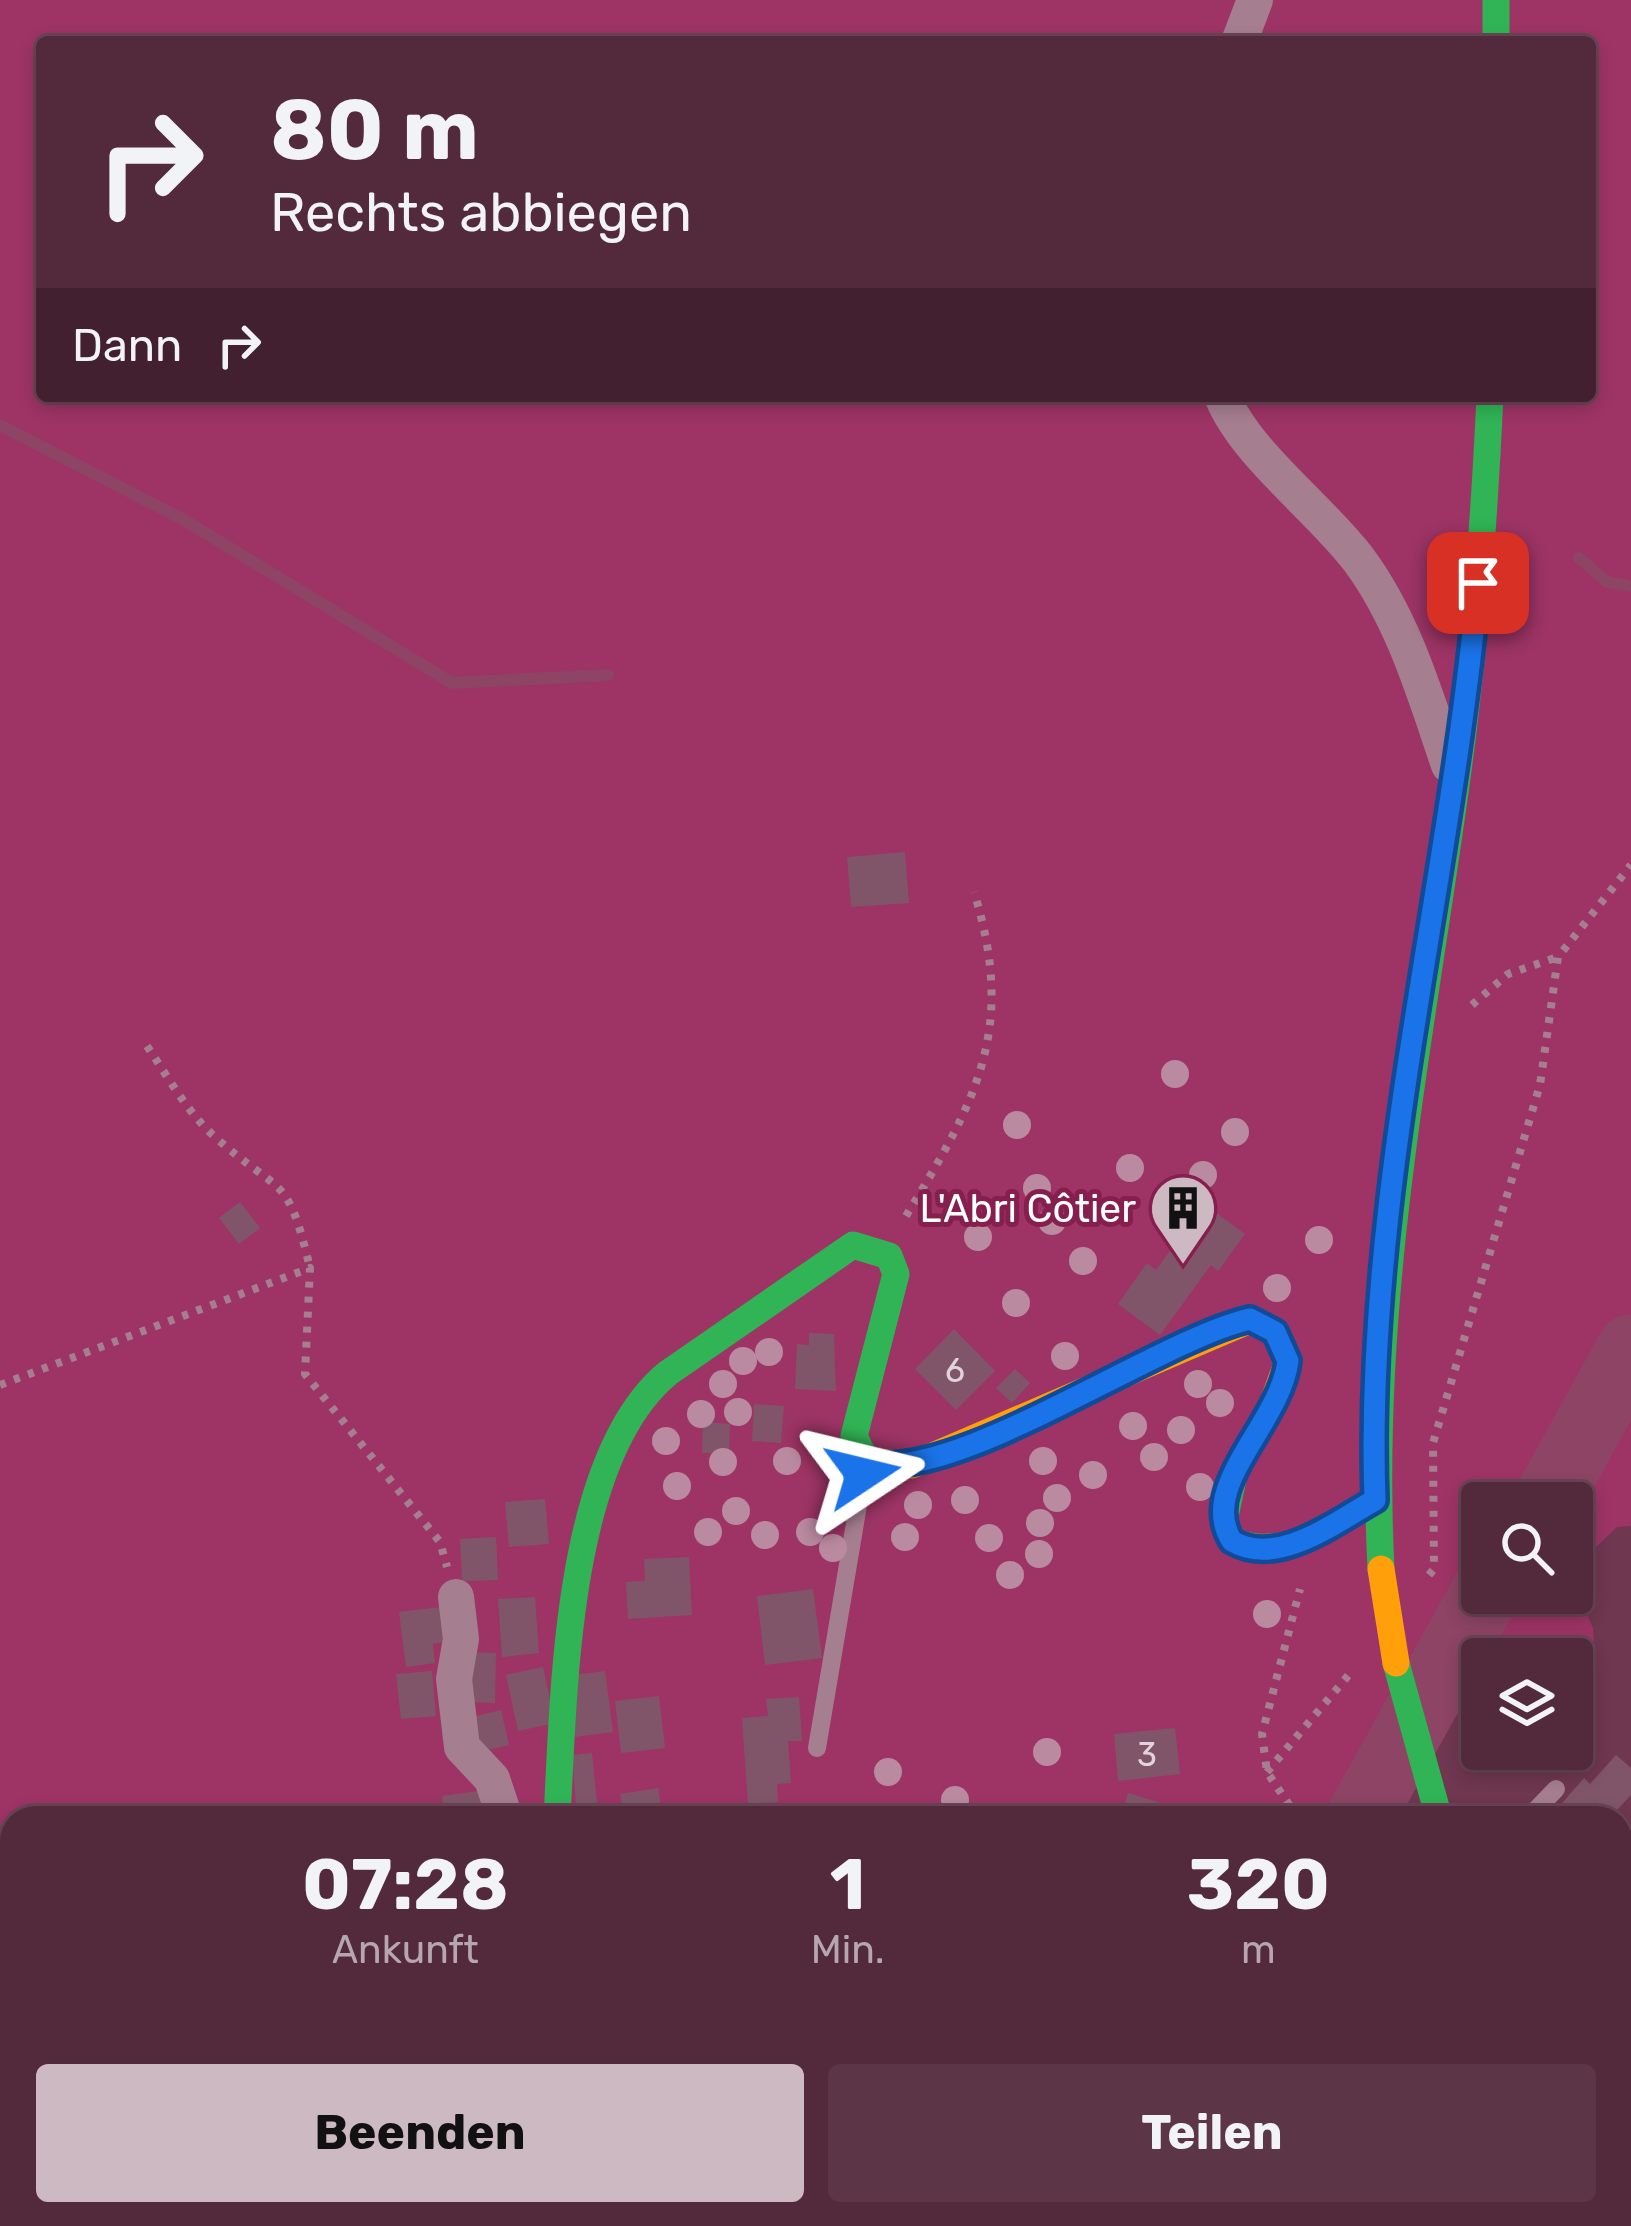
<!DOCTYPE html>
<html lang="de">
<head>
<meta charset="utf-8">
<style>
  body { margin:0; font-family:Rubik,sans-serif; background:#5c3547; color:#f1f3f6; height:100vh; display:flex; flex-direction:column; font-size:45px; white-space:nowrap }
  * { box-sizing:border-box; margin:0 }
  p { font-size:39px; color:#b5a6af }
  .icon { flex:none; width:66px; height:66px; fill:none; stroke:currentColor; stroke-width:2; stroke-linecap:round; stroke-linejoin:round }
  .map { position:relative; flex:1; overflow:hidden }
  .side { position:absolute; left:0px; top:1806px; width:1632px; height:420px; display:flex; flex-direction:column; background:#53293c; border-radius:36px 36px 0 0; box-shadow:0 6px 18px #0003,0 0 0 3px #694556 }
  .side>* { flex:none }
  .guide { position:absolute; left:36px; top:36px; width:1560px; height:366px; border-radius:12px; box-shadow:0 6px 18px #0003,0 0 0 3px #694556; background:#53293c; color:#f1f3f6; overflow:hidden }
  .tools { position:absolute; left:1461px; top:1482px; display:grid; gap:24px }
  .tools a { display:grid; place-items:center; width:132px; height:132px; border-radius:12px; background:#53293c; box-shadow:0 6px 18px #0003,0 0 0 3px #694556; font-size:60px }
  .pin { position:absolute; display:grid; place-items:center; width:102px; height:102px; color:#fff; margin:-51px; border-radius:24px; box-shadow:0 6px 18px #0006 }
  .me { position:absolute; width:132px; margin:-66px; rotate:80deg; stroke-linejoin:round; filter:drop-shadow(0 0 9px #0008) }
  .turn { display:flex; align-items:center; gap:42px; height:252px; padding:0 36px; font-size:54px }
  .turn .icon { width:156px; height:156px; stroke-width:2.5 }
  .turn b { display:block; font-size:84px; line-height:102px }
  .then { display:flex; align-items:center; height:114px; padding:0 36px; background:#0003; gap:24px; font-size:45px }
  .eta { display:flex; justify-content:space-evenly; align-items:center; height:204px; text-align:center }
  .eta b { font-size:72px; font-weight:700; line-height:84px }
  .action { display:flex; gap:24px; margin-top:auto; padding:24px 36px }
  .action a { flex:1; height:138px; border-radius:12px; background:#cdb9c2; color:#111; font-size:48px; font-weight:700; line-height:138px; text-align:center }
  .action a+a { background:#5c3547; color:#f1f3f6 }
  .map>svg:first-child { display:block }
</style>
</head>
<body>
<div class="map">
<svg width="1631" height="2226" viewBox="0 0 1631 2226">
  <rect width="100%" height="100%" fill="#6f3750"/>
  <path fill="#9d3465" fill-rule="evenodd" d="M0 0H1631V1333L1560 1503H1482L1486 1593 1432 1654 1367 1788 1369 1797 1352 1818H12V2214H1193L1187 2226H0ZM42 42H1590V396H42Z
    M1631 1396V1526L1617 1527 1572 1570V1513L1601 1465 1612 1427Z
    M1572 1580 1593 1628 1595 1655 1572 1661 1482 1659V1749H1522C1507 1759 1495 1768 1480 1754 1428 1711 1473 1636 1506 1593H1572Z"/>
  <g fill="none" stroke-linecap="round" stroke-linejoin="round">
    <path stroke="#8d4465" stroke-width="12" d="M0 425 184 520 452 683 608 675
      M1579 558 1607 582 1631 586"/>
    <path stroke="#8d4465" stroke-width="69" d="M1546 1503 1631 1349
      M1360 1818 1485 1593
      M1182 2226 1188 2214"/>
  </g>
  <path fill="#815569" d="M905 852 909 903 851 907 847 857Z
    M240 1202 260 1228 239 1244 219 1218Z
    M1204 1204 1245 1234 1218 1271 1211 1265 1160 1335 1118 1304 1147 1263 1156 1270Z
    M954 1329 995 1371 956 1410 915 1369Z
    M809 1333 834 1334 836 1391 795 1389 797 1344 809 1345Z
    M1015 1369 1030 1383 1012 1403 996 1388Z
    M754 1404 784 1406 781 1443 752 1441Z
    M703 1422 730 1424 729 1454 702 1453Z
    M545 1499 549 1544 509 1547 505 1502Z
    M496 1537 498 1580 462 1581 460 1539Z
    M689 1557 692 1615 628 1619 626 1582 645 1581 644 1559Z
    M813 1589 822 1658 765 1665 757 1596Z
    M535 1597 539 1653 502 1657 498 1599Z
    M449 1606 453 1641 433 1644 435 1663 406 1667 399 1612Z
    M464 1652 496 1653 495 1703 463 1702Z
    M543 1667 555 1723 518 1731 506 1675Z
    M432 1671 436 1716 401 1719 396 1674Z
    M605 1671 613 1732 574 1737 566 1676Z
    M659 1696 665 1748 621 1753 615 1701Z
    M799 1697 802 1741H788L791 1783 777 1784 778 1802 748 1804 742 1718 768 1716 766 1699Z
    M501 1710 509 1745 472 1754 464 1719Z
    M1175 1728 1180 1774 1118 1781 1114 1734Z
    M592 1753 597 1803 576 1805 572 1755Z
    M1616 1755 1631 1768V1795L1617 1810 1621 1818H1549L1584 1778 1590 1784Z
    M658 1788 663 1818H624L620 1794Z
    M486 1790 489 1818H445L442 1796Z
    M1128 1793 1181 1809 1178 1818H1120Z
    M621 2214H650V2224H621Z
    M1459 2214H1481L1488 2226H1440Z"/>
  <g fill="none" stroke-linecap="round" stroke-linejoin="round">
    <path stroke="#a57e90" stroke-width="8" stroke-dasharray="6 9" stroke-linecap="butt" d="M1472 1005 1508 974 1558 957
      M147 1046C168 1077 187 1112 215 1137 282 1197 287 1171 310 1268
      M906 1216C976 1101 1017 1030 974 892
      M0 1385 310 1268 305 1374 440 1542 447 1567
      M1429 1575 1434 1569 1433 1443 1540 1085 1558 957 1631 865
      M1267 1772 1352 1671
      M1298 1818 1267 1772 1262 1734 1300 1589
      M1248 2226 1253 2214"/>
    <path stroke="#a57e90" stroke-width="18" d="M817 1748 865 1464
      M1528 1818 1556 1789
      M1620 2066 1631 2079
      M1620 2101 1631 2095
      M1572 2214 1586 2226
      M1497 2225 1517 2214
      M349 2226 355 2214"/>
    <path stroke="#a57e90" stroke-width="36" d="M1239 42 1255 0
      M1222 396C1246 455 1319 507 1359 560 1404 621 1425 695 1449 765
      M456 1597 461 1639 454 1679 462 1747 492 1779 505 1818
      M261 2226 285 2214
      M513 2226 521 2214"/>
    <path stroke="#30b455" stroke-width="27" d="M1496 0V42
      M1234 1474 1224 1521 1232 1541C1285 1562 1331 1526 1375 1500
      M1381 1569C1367 1297 1419 1052 1456 785 1474 656 1484 526 1490 396
      M1396 1663 1439 1818
      M557 1818C564 1694 565 1458 668 1373L853 1245 889 1256 896 1274 854 1436 866 1461 877 1462
      M1620 2167 1631 2185"/>
    <path stroke="#ff9f0a" stroke-width="27" d="M877 1462 912 1465 1250 1320 1275 1332 1288 1361 1271 1408 1234 1474"/>
    <path stroke="#ff9f0a" stroke-width="27" d="M1381 1569 1396 1663"/>
  </g>
  <g fill="#ba8aa0">
    <circle cx="1175" cy="1074" r="14"/>
    <circle cx="1017" cy="1125" r="14"/>
    <circle cx="1235" cy="1132" r="14"/>
    <circle cx="1130" cy="1168" r="14"/>
    <circle cx="1203" cy="1175" r="14"/>
    <circle cx="1037" cy="1188" r="14"/>
    <circle cx="1052" cy="1221" r="14"/>
    <circle cx="978" cy="1237" r="14"/>
    <circle cx="1319" cy="1240" r="14"/>
    <circle cx="1083" cy="1261" r="14"/>
    <circle cx="1277" cy="1288" r="14"/>
    <circle cx="1016" cy="1303" r="14"/>
    <circle cx="769" cy="1352" r="14"/>
    <circle cx="1065" cy="1356" r="14"/>
    <circle cx="743" cy="1361" r="14"/>
    <circle cx="723" cy="1384" r="14"/>
    <circle cx="1198" cy="1384" r="14"/>
    <circle cx="1220" cy="1403" r="14"/>
    <circle cx="738" cy="1412" r="14"/>
    <circle cx="701" cy="1414" r="14"/>
    <circle cx="1133" cy="1426" r="14"/>
    <circle cx="1181" cy="1430" r="14"/>
    <circle cx="666" cy="1441" r="14"/>
    <circle cx="1154" cy="1457" r="14"/>
    <circle cx="787" cy="1461" r="14"/>
    <circle cx="1043" cy="1461" r="14"/>
    <circle cx="723" cy="1462" r="14"/>
    <circle cx="1093" cy="1475" r="14"/>
    <circle cx="677" cy="1486" r="14"/>
    <circle cx="1200" cy="1487" r="14"/>
    <circle cx="1057" cy="1498" r="14"/>
    <circle cx="965" cy="1500" r="14"/>
    <circle cx="918" cy="1505" r="14"/>
    <circle cx="736" cy="1511" r="14"/>
    <circle cx="1040" cy="1523" r="14"/>
    <circle cx="708" cy="1532" r="14"/>
    <circle cx="810" cy="1532" r="14"/>
    <circle cx="765" cy="1535" r="14"/>
    <circle cx="905" cy="1537" r="14"/>
    <circle cx="989" cy="1538" r="14"/>
    <circle cx="833" cy="1548" r="14"/>
    <circle cx="1039" cy="1554" r="14"/>
    <circle cx="1010" cy="1575" r="14"/>
    <circle cx="1267" cy="1614" r="14"/>
    <circle cx="1047" cy="1752" r="14"/>
    <circle cx="888" cy="1772" r="14"/>
    <circle cx="955" cy="1800" r="14"/>
  </g>
  <g fill="none" stroke-linecap="round" stroke-linejoin="round">
    <g stroke="#114b97" stroke-width="30">
      <path id="route" d="M863 1474 866 1462C950 1487 1157 1340 1250 1319L1275 1332 1288 1361C1280 1424 1197 1487 1232 1541 1277 1568 1336 1522 1375 1500 1364 1192 1450 889 1478 583"/>
    </g>
    <use href="#route" stroke="#1a73e8" stroke-width="21"/>
  </g>
  <defs>
    <g id="building-pin" transform="scale(3.45)"><path d="M0 17L-7.5 6A9.5 9.5 0 1 1 7.5 6Z" fill="#cdb9c2" stroke="#871f4e"/><path d="M-4-6H4V6H1V3H-1V6H-4ZM-2.5-4.3h1.7v1.8h-1.7ZM.8-4.3h1.7v1.8H.8ZM-2.5-1h1.7V.8h-1.7ZM.8-1h1.7V.8H.8Z" fill="#111"/></g>
  </defs>
  <g fill-rule="evenodd">
    <use href="#building-pin" x="1183" y="1208"/>
  </g>
  <g text-anchor="middle" stroke-width="10" stroke-linejoin="round" paint-order="stroke">
    <g font-size="33" fill="#e0d4da">
      <text x="955" y="1382">6</text>
      <text x="1147" y="1766">3</text>
    </g>
    <g font-size="39" fill="#fff" stroke="#871f4e" text-anchor="end">
      <text x="1136" y="1222">L'Abri Côtier</text>
    </g>
  </g>
</svg>
<div class="tools">
<a><svg class="icon" aria-label="search" viewBox="0 0 24 24"><circle cx="10" cy="10" r="6"/><path d="M15 15l6 6"/></svg></a>
<a><svg class="icon" aria-label="layers" viewBox="0 0 24 24"><path d="M12 4l9 5-9 5-9-5zM3 14l9 5 9-5"/></svg></a>
</div>
<div class="pin" style="left:1478px;top:583px;background:#d93025"><svg class="icon" aria-label="arrive" viewBox="0 0 24 24"><path d="M6 21V4h12l-3 4 3 4H6"/></svg></div>
<svg class="me" style="left:863px;top:1474px" viewBox="-20 -20 40 40"><path d="M0-17L14 15 0 8-14 15z" fill="#1a73e8" stroke="#fff" stroke-width="4"/></svg>
<div class="guide">
<div class="turn"><svg class="icon" aria-label="right" viewBox="0 0 24 24"><path d="M7 20v-9h11M14 6l5 5-5 5"/></svg><div><b>80 m</b>Rechts abbiegen</div></div>
<div class="then">Dann<svg class="icon" aria-label="right" viewBox="0 0 24 24"><path d="M7 20v-9h11M14 6l5 5-5 5"/></svg></div>
</div>
<section class="side">
<div class="eta">
<div><b>07:28</b><p>Ankunft</p></div>
<div><b>1</b><p>Min.</p></div>
<div><b>320</b><p>m</p></div>
</div>
<div class="action"><a>Beenden</a><a>Teilen</a></div>
</section>
</div>
</body>
</html>
